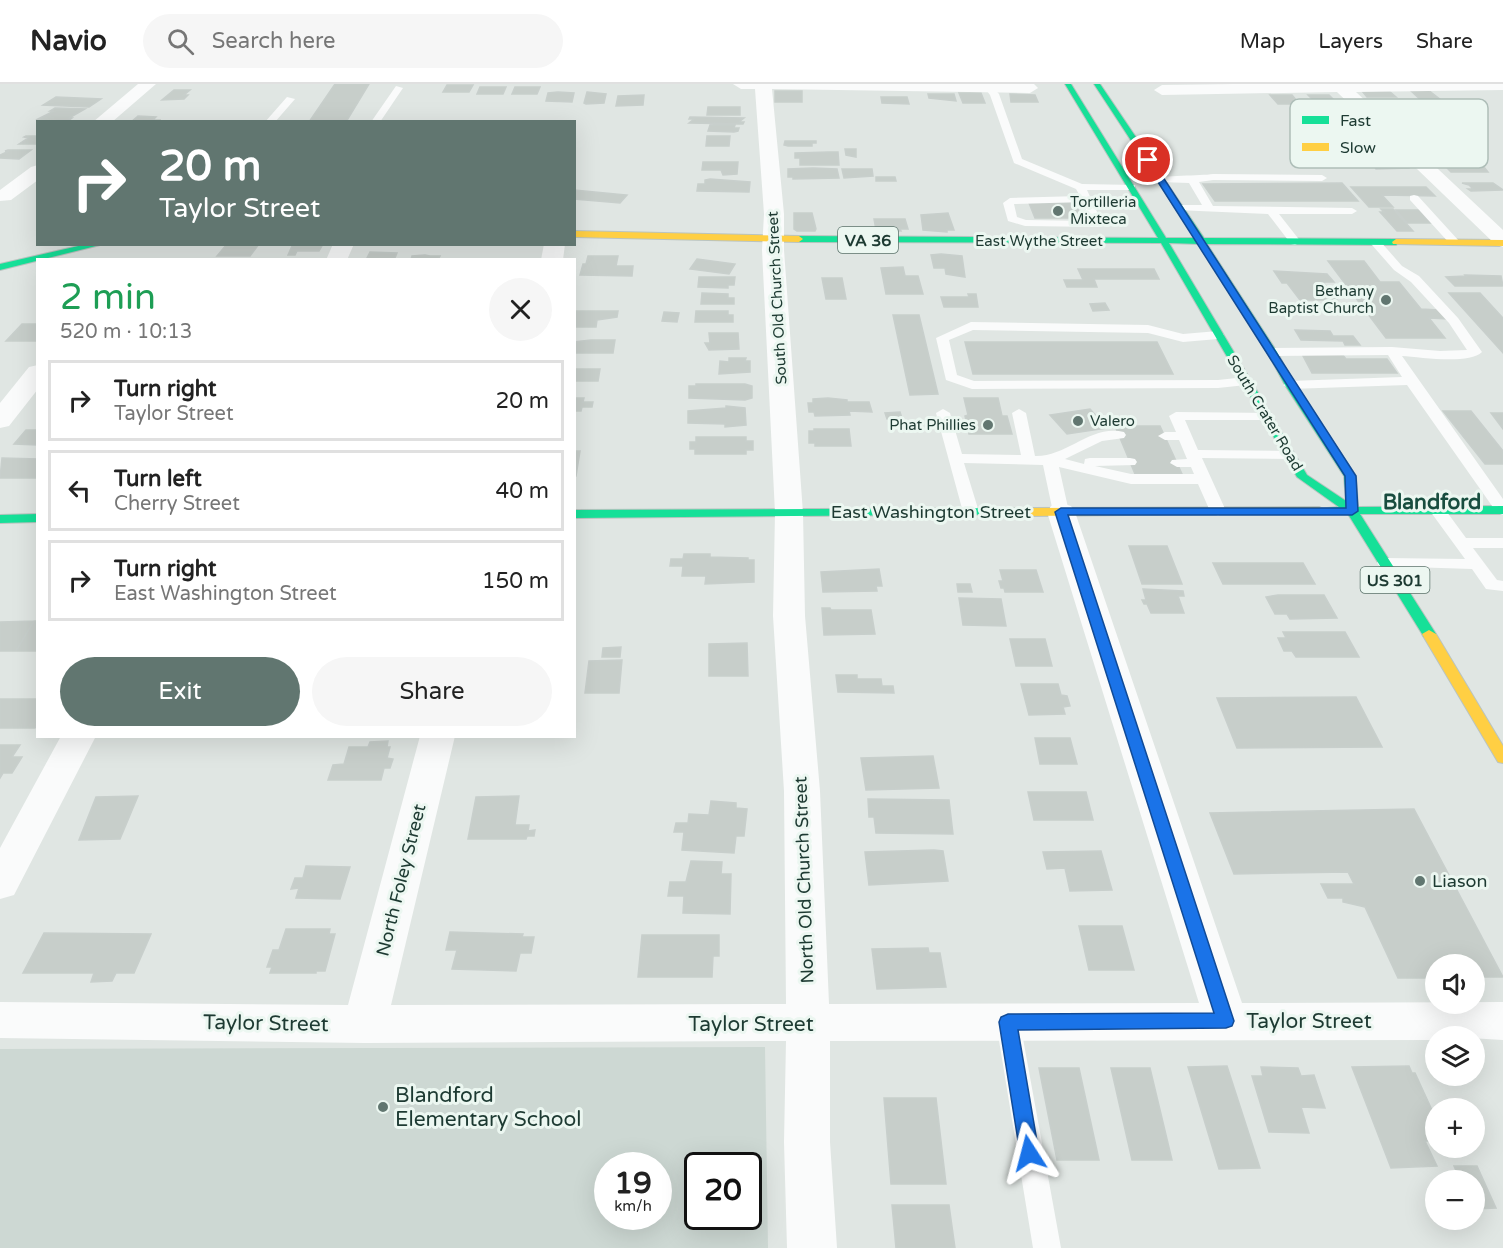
<!DOCTYPE html>
<html lang="en">
<head>
<meta charset="utf-8">
<style>
  body { margin:0; font-family:"Varela Round",sans-serif; background:#f6f6f6; color:#222; height:100vh; display:flex; flex-direction:column; font-size:22px; white-space:nowrap }
  * { box-sizing:border-box; margin:0 }
  p { font-size:20px; color:#767676 }
  .icon { flex:none; width:33px; height:33px; fill:none; stroke:currentColor; stroke-width:2; stroke-linecap:round; stroke-linejoin:round }
  .map { position:relative; flex:1; overflow:hidden }
  .sheet { position:absolute; left:36px; top:174px; width:540px; height:480px; display:flex; flex-direction:column; background:#fff; border-radius:0px; box-shadow:0 6px 24px #0002 }
  .sheet>* { flex:none }
  .hud { position:absolute; left:36px; top:36px; width:540px; height:126px; border-radius:0px; box-shadow:0 6px 24px #0002; background:#617670; color:#fff; overflow:hidden }
  .controls { position:absolute; left:1425px; top:870px; display:grid; gap:12px }
  .controls a { display:grid; place-items:center; width:60px; height:60px; border-radius:50%; background:#fff; box-shadow:0 6px 24px #0002; font-size:30px }
  .speed { position:absolute; left:594px; top:1068px; display:flex; gap:12px; font-size:30px; font-weight:700; text-align:center }
  .speed>* { display:grid; place-content:center; width:78px; height:78px; border-radius:50%; background:#fff; box-shadow:0 6px 24px #0002; line-height:1 }
  .speed small { font-size:15px; font-weight:400 }
  .speed .limit { border:3px solid #111; border-radius:9px; background:#fff; color:#111 }
  .pin { position:absolute; display:grid; place-items:center; width:51px; height:51px; color:#fff; margin:-26px; border:3px solid #fff; border-radius:50%; box-shadow:0 2px 6px #0007 }
  .me { position:absolute; width:66px; margin:-33px; rotate:351deg; stroke-linejoin:round; filter:drop-shadow(0 0 4px #0008) }
  .turn { display:flex; align-items:center; gap:21px; height:126px; padding:0 24px; font-size:27px }
  .turn .icon { width:78px; height:78px; stroke-width:2.5 }
  .turn b { display:block; font-size:42px; line-height:51px }
  .round { display:grid; place-items:center; flex:none; width:63px; height:63px; border-radius:32px; background:#f6f6f6 }
  .overview { display:flex; align-items:center; justify-content:space-between; height:102px; padding:0 24px }
  h1 { font-size:36px; font-weight:600; line-height:45px; color:#1e9e55 }
  .button { display:flex; gap:12px; margin-top:auto; padding:12px 24px }
  .button a { flex:1; height:69px; border-radius:36px; background:#617670; color:#fff; font-size:24px; font-weight:600; line-height:69px; text-align:center }
  .button a+a { background:#f6f6f6; color:#222 }
  ul { padding:0; list-style:none }
  li { display:flex; align-items:center; gap:18px; height:81px; margin:0 12px 9px; padding:0 12px; border:3px solid #e0e0e0; border-radius:0px }
  li div { flex:1 }
  li b { display:block; font-size:22px }
  li em { font-style:normal }
  header { display:flex; align-items:center; gap:36px; box-sizing:border-box; height:84px; padding:0 30px; background:#fff; border-bottom:2px solid #e0e0e0 }
  header strong { font-size:28px }
  nav { display:flex; gap:33px; margin-inline-start:auto; font-size:21px }
  .search { width:420px; height:54px; background:#f6f6f6; display:flex; align-items:center; gap:15px; box-sizing:border-box; padding:0 21px; border-radius:33px; color:#767676; font-size:22px }
  .map>svg:first-child { display:block }
</style>
</head>
<body>
<header>
<strong>Navio</strong>
<div class="search"><svg class="icon" aria-label="search" viewBox="0 0 24 24"><circle cx="10" cy="10" r="6"/><path d="M15 15l6 6"/></svg>Search here</div>
<nav><a>Map</a><a>Layers</a><a>Share</a></nav>
</header>
<div class="map">
<svg width="1503" height="1164" viewBox="0 0 1503 1164">
  <rect width="100%" height="100%" fill="#e0e6e3"/>
  <path fill="#cdd8d3" fill-rule="evenodd" d="M765 963 768 1164H0V965ZM608 1082H658V1132H608ZM698 1082H748V1132H698Z"/>
  <path fill="#c7ceca" stroke="#c8cfcc" stroke-width="1.5" d="M335 0H369L346 38H309Z
    M447 1H473L469 8H443Z
    M480 3H506L503 10H477Z
    M515 3H540L537 10H512Z
    M174 6H190L184 11H188L184 15 162 16Z
    M1410 6H1428L1445 19H1424Z
    M775 7H802V18H775Z
    M1362 7H1389L1396 13H1367Z
    M558 8 574 9 572 18 546 17 548 9Z
    M587 8 606 10 604 19 586 20 584 19Z
    M959 9H981L985 19H963Z
    M928 10H954L956 17 929 14Z
    M1010 10 1035 11 1038 18H1011Z
    M644 11 643 21 616 22 618 12Z
    M1270 11H1292L1297 17H1314L1308 11H1329L1338 20H1278Z
    M56 13 101 15 89 23 43 21Z
    M881 13H907L909 20 882 19Z
    M708 23H740V31H707Z
    M55 24 85 25 69 34H72L68 37 36 36 54 27H50Z
    M138 32 156 33 153 36H161L131 38Z
    M690 33 744 34 739 38H744L743 40 689 39 694 35H689Z
    M710 41H735L734 44H739L738 47 734 48 708 47Z
    M26 52H38V60H19L28 54 24 53Z
    M707 52H730L729 62H706Z
    M785 57H816V59H812V62H788L784 61Z
    M845 65H856V73L846 71Z
    M8 66H31L19 75 0 74V71L9 67H5Z
    M829 68H838L839 81H800V74H795V69Z
    M1393 73 1400 76 1402 78H1398L1408 84 1376 85 1374 82H1377L1371 76Z
    M703 78H738L737 90 723 91 721 86H702Z
    M1484 83 1488 88H1451L1448 85Z
    M813 84 837 85 839 94 793 95V93H788V85Z
    M842 85H872L873 92 844 94Z
    M876 93H895L896 97H876Z
    M710 95 750 98 749 108 697 107 698 100H705V96Z
    M1342 99 1358 117H1215L1203 100Z
    M1462 99H1493L1503 106 1471 107 1468 105H1473L1469 101Z
    M1351 103H1426L1435 112 1382 111 1393 123H1369Z
    M574 106 627 111 620 119 574 115Z
    M1029 119H1075L1082 134H1035Z
    M1381 125H1393L1413 147H1397L1380 128H1384Z
    M1396 126H1419L1431 139H1407Z
    M794 129H812L816 145 815 147H797L794 145Z
    M948 129 954 146H947V148L923 146 921 131Z
    M874 135H905L908 145H900L901 147 876 146Z
    M227 160H259L250 172H217Z
    M293 160H323L319 167H297L295 171H288Z
    M370 168 397 169 394 176H366Z
    M941 170 962 172 965 193 946 190 945 184H934L931 171Z
    M425 171 430 172H440L438 176H411L412 172Z
    M588 172H618L616 182H633L632 192 580 191 583 180H586Z
    M697 175 735 180 729 190 690 185Z
    M1328 177H1364L1380 198H1399L1421 225 1439 226 1447 235 1429 234 1445 254H1386Z
    M903 183 905 192H918L923 210H886L881 184Z
    M1078 185H1154L1159 195H1094L1097 203H1067L1064 196H1083Z
    M1274 187 1327 190 1334 198H1323L1337 216H1300L1287 199H1282Z
    M1465 191 1501 192 1503 202H1455L1446 193 1466 192Z
    M699 193H735L734 201H728V204L698 203Z
    M822 194H842L846 215H826Z
    M702 209 728 210V214H734V220H701Z
    M1449 209H1480L1503 234V269Z
    M968 210H976L978 223H944L941 213H969Z
    M1105 219 1109 226 1093 227 1090 220Z
    M574 227H618L617 233 597 236 596 243H574Z
    M696 227H728V231H733V238H695Z
    M664 228 679 229 677 238 662 237Z
    M893 231H919L938 310 910 311Z
    M22 240H38L36 257H6Z
    M1295 246 1330 247 1333 252H1353L1360 261H1345L1343 257 1301 256Z
    M709 249H738L739 265 709 266 705 259H710Z
    M591 256H615L613 269H574V258Z
    M965 258H1157L1173 290H973Z
    M1302 270H1342L1346 275H1387L1397 289H1312Z
    M729 274H746L745 277H750V288L719 290 720 277 729 278Z
    M574 285H600L598 297H574Z
    M696 300H745L752 302V314L745 316 689 314V302H696Z
    M574 314H584L583 318H593L592 323H582L581 327H574Z
    M828 314 847 316V318H869L872 328 849 327 850 331 815 332 814 328H809L808 319H813V315Z
    M964 314H998L1002 332H1007L1012 350H969L965 332 968 331Z
    M726 322 745 324 746 341 725 343V340L688 339V327L726 324Z
    M1090 325 1107 344 1067 350 1050 331Z
    M1443 327H1471L1503 367V380H1485Z
    M900 328 902 334 887 335 885 329Z
    M1491 329H1503V345Z
    M1115 342H1160L1182 390H1135Z
    M814 345H849L851 362H815V359H809V347H814Z
    M26 346H38V361L14 360Z
    M696 353H746V357H753V366H746V370H695V365H690V358H696Z
    M574 367H580L576 392H574Z
    M2 374 38 375V394H0Z
    M1129 462H1167L1182 500H1142Z
    M684 470H710V473L748 474V476H754V498L705 500 706 492H682L683 482H670L671 475H683Z
    M1213 479H1303L1315 500H1223Z
    M879 485 882 502H876L877 507 823 508 821 488Z
    M1000 486H1036L1043 508H1005L1004 504H1001L999 497H1003Z
    M957 500H970L972 508H958Z
    M1143 505 1183 507 1184 512H1178L1184 529H1151L1147 520H1144L1142 516H1146Z
    M1278 511H1324L1337 534 1290 535 1287 530H1275L1266 513Z
    M959 514 1001 515 1006 542 963 541Z
    M822 524H830L831 526H871L875 550 824 551Z
    M34 537 16 567H0V538Z
    M34 537H38V567H16Z
    M1283 548H1345L1359 573H1296L1292 567H1284L1278 554H1286Z
    M1010 555H1045L1052 582H1016Z
    M747 559 748 592H709V560Z
    M621 563 620 573H602L603 564Z
    M622 576 619 609H585L589 577Z
    M836 591H857V595H881L882 602H893L894 609 838 608Z
    M1021 600H1058L1061 611 1067 612 1070 622 1063 623 1065 630 1029 631Z
    M1356 613 1382 663 1237 664 1217 614Z
    M0 615H38V640L35 644H0Z
    M1035 654H1070L1077 680H1040Z
    M388 657 387 663H390L387 674 393 675 390 684H384L381 696H328L333 681 344 680 349 663H368L370 658Z
    M0 661H20L12 673H22L12 689H3L0 694Z
    M933 672 939 704 866 706 861 674Z
    M1028 708H1086L1093 736H1034Z
    M138 712 120 755 79 756 96 713Z
    M519 712 515 741H529L528 747 535 746 534 752H527L526 755H468L476 713Z
    M868 715 949 716 953 750 876 749 874 733H869Z
    M711 717 736 719V724L747 725 744 752H736L734 769 682 766 684 748H674L676 739H688L689 730 709 731Z
    M1414 725 1503 893H1474V880H1436V894H1398L1365 823 1343 818V814H1328L1321 800H1354L1348 788 1234 790 1210 729Z
    M934 766 943 767 948 797 869 801 865 768Z
    M1101 767 1112 806 1070 807 1065 784 1047 785 1043 768Z
    M691 777 722 778 721 790H731L730 830 683 829 684 812H668L670 798H686Z
    M306 782 350 783 340 815 296 814 299 804 291 805 295 794H303Z
    M1079 842H1122L1134 886H1089Z
    M286 845H330L329 850H335L325 887H316V889H270L272 883H267L273 866H279Z
    M450 848 523 850 522 853H534L531 869H520L516 887 452 885 457 866H446Z
    M44 849 151 850 134 889H116L112 897 91 898 94 889H23Z
    M642 851H719V872H713L712 893H638Z
    M928 864 929 869H940L946 903 877 905 872 865Z
    M1227 982 1260 1084 1219 1085 1188 983Z
    M1409 982 1412 989H1415L1436 1035V1057H1425L1437 1082 1391 1084 1352 983Z
    M1261 983 1298 984 1301 992 1314 991 1325 1024 1301 1023 1309 1049 1269 1048 1252 992H1263Z
    M1039 984H1079L1099 1076H1057Z
    M1111 984H1150L1172 1076H1132Z
    M884 1014H936L946 1100H891Z
    M1454 1082H1477L1496 1124 1474 1125V1096H1460Z
    M892 1121H949L955 1164H896Z"/>
  <g fill="none" stroke-linecap="round" stroke-linejoin="round">
    <g stroke="#bac4c0" stroke-width="2">
      <path id="fast" d="M1065 0H1071L1166 154H1195L1094 0H1100L1204 154 1396 155 1400 158 1396 161 1207 160 1277 268 1295 301 1356 392 1358 423 1503 422V430H1360L1436 550 1434 553H1424L1348 430 1315 429 1313 427 1315 425 1339 423 1297 393 1161 159 799 158 795 155 799 152 1158 154ZM1169 159 1199 160 1267 268 1285 301 1344 392 1346 417 1307 391Z
        M87 160H104L0 186V180Z
        M1029 424 1035 428 1033 430 574 434V426Z
        M38 430V438L0 439V431Z"/>
    </g>
    <g stroke="#bac4c0" stroke-width="2">
      <path id="slow" d="M574 147 799 152 803 155 799 158 574 153Z
        M1396 155 1503 156V162L1393 160 1392 158Z
        M1319 423 1323 425 1325 427 1323 429 1029 432 1023 428 1029 424Z
        M1429 546 1436 550 1503 662V679L1498 678 1422 550Z"/>
    </g>
    <path fill="#fafbfb" fill-rule="evenodd" d="M985 1H991L999 10 1022 75 1082 100 1135 101V105L1131 106H1087L1103 141 1101 143 1025 142 1008 137 1003 119 1010 114 1080 112 1076 105 1014 79 990 11 984 3ZM1083 118 1090 137 1026 136 1017 133 1014 120Z
      M396 2 403 4 380 38H371Z
      M287 13 295 15 275 38H265Z
      M1213 90 1322 91 1327 94 1322 97 1213 96 1199 98 1213 122 1352 124 1357 127 1352 130H1279L1301 158 1295 161 1291 160 1268 130 1176 126 1175 124 1180 121H1202L1189 99 1160 98 1155 95C1161 91 1201 92 1213 90Z
      M1414 111 1418 112 1459 157V161H1451L1410 116V112Z
      M1376 156 1380 157 1402 182 1419 192 1458 234 1482 268C1469 281 1420 273 1402 272L1503 415V431L1497 429 1407 301 1290 305 1283 301 1290 297 1402 293 1388 271 1272 272 1265 268 1272 264 1392 263 1440 267 1467 266 1449 239 1411 198 1394 186 1372 161 1370 159Z
      M971 238 1148 241 1183 250 1218 247 1224 251 1218 255 1183 258 1148 249 973 246 949 256 957 291 974 297 1218 296 1246 293 1253 297 1246 301 1218 304 972 305 946 296 936 254Z
      M943 325 950 329 962 370 1021 371 1012 329 1019 325 1026 329 1035 372C1067 373 1091 340 1124 348L1126 351 1124 354 1102 357 1065 375 1084 380 1085 375 1090 374H1130L1135 375 1137 378 1135 381 1095 382 1131 390H1194L1191 383H1177L1170 379 1172 376 1187 375 1179 356H1165L1158 352 1165 348H1176L1169 332 1176 328 1272 329 1274 332 1267 336H1185L1198 366 1290 367 1297 371 1290 375 1202 374 1226 427 1218 432 1210 427 1198 400H1131L1059 383 1069 428 1061 433 1053 428 1043 381 964 379 979 428 971 433 963 428 936 329Z
      M1438 422 1444 424 1466 454H1503V464H1473L1497 496 1503 497V507L1486 505 1472 485 1379 482 1377 479 1379 476 1385 474 1465 475 1430 427Z
      M1008 928 1016 931 1020 938 1061 1164H1033L996 938 1000 931Z"/>
    <path fill="#fafbfb" fill-rule="evenodd" d="M138 0H156L112 38H93Z
      M733 0H1034L1038 4 1030 9 772 5 784 130V166L803 429 805 532 820 707 829 920 1199 919 1047 428 1051 422 1061 419 1071 422 1075 428 1242 919 1503 918V956L1436 952V956L830 957V1058L837 1164H787L784 1058 786 957 365 959 0 954V918L348 921 420 652H455L391 921 786 920 784 707 773 532 775 429 762 166 764 130 755 5H741Z
      M1234 0H1503V6L1356 8 1503 146V163L1496 161 1337 8 1162 11 1154 6 1162 1Z
      M38 81V96L11 116 0 117V106L31 83Z
      M333 160H354L347 176H326Z
      M544 160H565L563 176H541Z
      M38 281V305L9 342 0 344V319L29 283Z
      M61 652H96L14 811 0 815V764Z"/>
    <use href="#fast" fill="#16e098" fill-rule="evenodd"/>
    <use href="#slow" fill="#ffcf43" fill-rule="evenodd"/>
  </g>
  <path fill="#1a73e8" stroke="#114b97" stroke-width="1.5" d="M1148 74 1152 76 1356 392 1358 427 1352 431H1068L1234 937 1232 942 1226 944 1018 946 1039 1069 1036 1075 1029 1078 1023 1075 1020 1069 999 938 1001 933 1008 930 1214 929 1055 428 1061 424H1346L1345 392 1144 76Z"/>
  <g fill="#617670" stroke="#ecf7f1" stroke-width="2">
    <circle cx="1058" cy="127" r="6"/>
    <circle cx="1386" cy="216" r="6"/>
    <circle cx="1078" cy="337" r="6"/>
    <circle cx="988" cy="341" r="6"/>
    <circle cx="1420" cy="797" r="6"/>
    <circle cx="383" cy="1023" r="6"/>
  </g>
  <g text-anchor="middle" stroke-width="6" stroke-linejoin="round" paint-order="stroke">
    <g font-size="15" fill="#1d3a32" stroke="#ecf7f1" text-anchor="start">
      <text x="1070" y="123">Tortilleria<tspan x="1070" dy="17">Mixteca</tspan></text>
      <text x="1374" y="212" text-anchor="end">Bethany<tspan x="1374" dy="17">Baptist Church</tspan></text>
      <text x="1090" y="342">Valero</text>
      <text x="976" y="346" text-anchor="end">Phat Phillies</text>
    </g>
    <g font-size="15" fill="#1d3a32" stroke="#ecf7f1">
      <text x="1039" y="162">East Wythe Street</text>
      <text transform="translate(777 214) rotate(-93)" y="5">South Old Church Street</text>
      <text transform="translate(1265 329) rotate(59)" y="5">South Crater Road</text>
    </g>
    <g fill="#ecf7f1" stroke="#5b736b" stroke-width="1.5">
      <rect x="838" y="143" width="60" height="26" rx="4.5"/>
      <rect x="1360.5" y="483" width="69" height="26" rx="4.5"/>
    </g>
    <g font-size="16" font-weight="bold" fill="#1d3a32">
      <text x="868" y="162">VA 36</text>
      <text x="1395" y="502">US 301</text>
    </g>
    <g font-size="18" fill="#1d3a32" stroke="#ecf7f1">
      <text x="931" y="434">East Washington Street</text>
      <text transform="translate(401 796) rotate(-76)" y="6">North Foley Street</text>
      <text transform="translate(804 796) rotate(-92)" y="6">North Old Church Street</text>
    </g>
    <g font-size="18" fill="#1d3a32" stroke="#ecf7f1" text-anchor="start">
      <text x="1432" y="803">Liason</text>
    </g>
    <g font-size="21" font-weight="bold" fill="#184d3f" stroke="#ecf7f1">
      <text x="1432" y="425">Blandford</text>
    </g>
    <g font-size="21" fill="#1d3a32" stroke="#ecf7f1">
      <text x="1309" y="944">Taylor Street</text>
      <text transform="translate(266 939) rotate(1)" y="7">Taylor Street</text>
      <text x="751" y="947">Taylor Street</text>
    </g>
    <g font-size="21" fill="#1d3a32" stroke="#ecf7f1" text-anchor="start">
      <text x="395" y="1018">Blandford<tspan x="395" dy="24">Elementary School</tspan></text>
    </g>
  </g>
  <rect x="1290" y="15" width="198" height="69" rx="9" fill="#ecf7f1" stroke="#aebeb8" stroke-width="1.5"/>
  <rect x="1302" y="32" width="27" height="8" fill="#16e098"/>
  <rect x="1302" y="59" width="27" height="8" fill="#ffcf43"/>
  <g font-size="16" fill="#1d3a32">
    <text x="1340" y="42">Fast</text>
    <text x="1340" y="69">Slow</text>
  </g>
</svg>
<div class="controls">
<a><svg class="icon" aria-label="sound" viewBox="0 0 24 24"><path d="M4 9h4l5-4v14l-5-4H4zM17 9q2 3 0 6"/></svg></a>
<a><svg class="icon" aria-label="layers" viewBox="0 0 24 24"><path d="M12 4l9 5-9 5-9-5zM3 14l9 5 9-5"/></svg></a>
<a>+</a>
<a>−</a>
</div>
<div class="speed"><div>19<small>km/h</small></div><div class="limit">20</div></div>
<div class="pin" style="left:1148px;top:76px;background:#d93025"><svg class="icon" aria-label="arrive" viewBox="0 0 24 24"><path d="M6 21V4h12l-3 4 3 4H6"/></svg></div>
<svg class="me" style="left:1029px;top:1069px" viewBox="-20 -20 40 40"><path d="M0-17L14 15 0 8-14 15z" fill="#1a73e8" stroke="#fff" stroke-width="4"/></svg>
<div class="hud">
<div class="turn"><svg class="icon" aria-label="right" viewBox="0 0 24 24"><path d="M7 20v-9h11M14 6l5 5-5 5"/></svg><div><b>20 m</b>Taylor Street</div></div>
</div>
<section class="sheet">
<div class="overview"><div><h1>2 min</h1><p>520 m · 10:13</p></div><a class="round"><svg class="icon" aria-label="close" viewBox="0 0 24 24"><path d="M6 6l12 12M18 6L6 18"/></svg></a></div>
<ul>
<li><svg class="icon" aria-label="right" viewBox="0 0 24 24"><path d="M7 20v-9h11M14 6l5 5-5 5"/></svg><div><b>Turn right</b><p>Taylor Street</p></div><em>20 m</em></li>
<li><svg class="icon" aria-label="left" viewBox="0 0 24 24"><path d="M17 20v-9H6M10 6l-5 5 5 5"/></svg><div><b>Turn left</b><p>Cherry Street</p></div><em>40 m</em></li>
<li><svg class="icon" aria-label="right" viewBox="0 0 24 24"><path d="M7 20v-9h11M14 6l5 5-5 5"/></svg><div><b>Turn right</b><p>East Washington Street</p></div><em>150 m</em></li>
</ul>
<div class="button"><a>Exit</a><a>Share</a></div>
</section>
</div>
</body>
</html>
